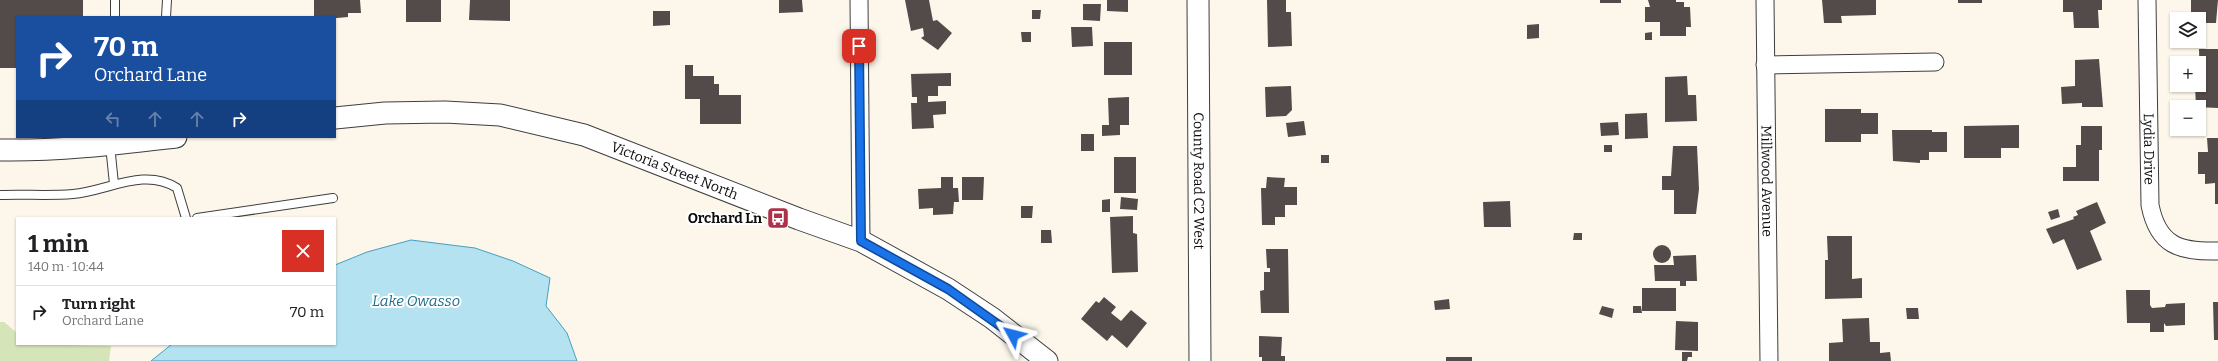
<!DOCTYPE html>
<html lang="en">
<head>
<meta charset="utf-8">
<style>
  body { margin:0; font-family:Bitter,serif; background:#f2f2f2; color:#202124; height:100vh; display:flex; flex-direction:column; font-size:15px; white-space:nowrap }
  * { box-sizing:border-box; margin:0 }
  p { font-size:13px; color:#757577 }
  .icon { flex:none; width:22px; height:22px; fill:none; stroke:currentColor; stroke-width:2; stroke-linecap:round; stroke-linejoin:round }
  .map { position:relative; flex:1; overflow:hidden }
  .side { position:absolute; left:16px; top:217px; width:320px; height:128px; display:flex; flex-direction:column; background:#fff; border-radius:0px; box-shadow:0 1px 3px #0004 }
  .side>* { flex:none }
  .guide { position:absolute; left:16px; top:16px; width:320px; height:122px; border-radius:0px; box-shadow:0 1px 3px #0004; background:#1a4fa0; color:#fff; overflow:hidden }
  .buttons { position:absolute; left:2170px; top:12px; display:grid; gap:8px }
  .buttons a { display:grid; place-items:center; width:36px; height:36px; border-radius:0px; background:#fff; box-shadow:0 1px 3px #0004; font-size:20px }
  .pin { position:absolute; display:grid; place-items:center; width:34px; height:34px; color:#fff; margin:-17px; border-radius:8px; box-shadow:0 2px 6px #0006 }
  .me { position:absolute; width:44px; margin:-22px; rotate:308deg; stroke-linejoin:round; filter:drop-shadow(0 0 3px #0008) }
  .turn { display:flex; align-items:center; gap:14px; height:84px; padding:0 12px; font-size:18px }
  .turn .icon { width:52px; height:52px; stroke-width:2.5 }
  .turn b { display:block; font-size:28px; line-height:34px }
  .lanes { display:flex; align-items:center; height:38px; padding:0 12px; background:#0003; justify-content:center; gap:20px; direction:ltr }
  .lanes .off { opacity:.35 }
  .round { display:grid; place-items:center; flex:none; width:42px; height:42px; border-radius:0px; background:#f2f2f2 }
  .head { display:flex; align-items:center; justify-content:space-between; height:68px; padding:0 12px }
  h1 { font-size:24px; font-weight:700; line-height:30px }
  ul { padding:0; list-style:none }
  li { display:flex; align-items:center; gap:12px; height:52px; padding:0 12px; border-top:1px solid #e0e0e0 }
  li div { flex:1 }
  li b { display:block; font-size:15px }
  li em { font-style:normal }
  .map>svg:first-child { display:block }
</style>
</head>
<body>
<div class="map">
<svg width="2218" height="361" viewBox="0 0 2218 361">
  <rect width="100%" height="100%" fill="#fdf7eb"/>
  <path fill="#d5e4b9" d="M0 322H4L17 333V344L111 346 109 361H0Z"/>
  <path fill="#b5e2f0" stroke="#43a0bf" d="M411 240 475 248 513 261 550 278 546 306 567 333 577 361H151L172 344H335V265L367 252Z"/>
  <path fill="#534b49" d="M0 0H83V17H17V68H0Z
    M314 0H360L361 13H348V17L337 18 314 17Z
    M406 0H441V22H406Z
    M470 0H510V21L469 20Z
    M779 0H802L803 12 779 13Z
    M905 0H929L933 21 937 20 952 33 938 50 921 38 924 36 923 28 911 31Z
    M1107 0H1128V12L1107 11Z
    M1267 0H1286V12H1291L1292 46 1268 47Z
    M1600 0H1621V3H1600Z
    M1648 0H1676V2H1684V7H1690L1691 27H1686V36H1660V22H1645V7H1650Z
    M1822 0H1876V15L1841 16 1842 23H1824Z
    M1958 0H1982V3H1958Z
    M2063 0H2102V10H2098L2099 28H2074L2073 12H2063Z
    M2191 0H2218L2216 23H2199V19H2191Z
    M1083 4H1101L1100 21 1083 20Z
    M1032 10H1041L1040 19H1032Z
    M653 11H670V25L653 26Z
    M1539 24V38L1527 39V25Z
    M1071 27H1092L1093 46 1072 47Z
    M1021 32H1031V42H1022Z
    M1652 32V40H1645V33Z
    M1104 42H1132V75H1104Z
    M2199 49H2218V108L2196 107 2195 86H2200Z
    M2099 59 2103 107H2082V103L2062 104 2061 87 2075 86V60Z
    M685 65H693V76H714V84H719V95H741V124H700V99H685Z
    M951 73V86H938V96H928V102L946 101V114L933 115 934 128 912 129 911 103H917V97H912L911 74Z
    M1687 76 1688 95H1696L1697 121 1665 122V77Z
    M1291 86 1292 110 1286 116 1266 117 1265 87Z
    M1129 97V125H1120V135L1102 136V125H1109L1108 98Z
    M1825 109H1861V113H1878V134H1861V142H1825Z
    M1647 113 1648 138 1625 139V114Z
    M1304 121 1306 135 1288 137 1286 123Z
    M1618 122 1619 135 1601 136 1600 123Z
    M2019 125V148H2001V158H1964V126Z
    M2081 126H2102V150H2099V181H2063V167H2076V145H2081Z
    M1892 130H1932V132H1947V152H1929V160H1920V163L1893 161Z
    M1081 134H1094V151H1081Z
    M2207 138H2218V204H2215V183L2205 184V174H2198V152H2208Z
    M1604 145H1612V152H1604Z
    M1673 146H1697L1699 189 1696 214H1674V190H1662V176H1671Z
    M1321 155H1329V163H1321Z
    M1114 157H1136V193H1114Z
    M941 177H953V188H958L959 202H954L953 214 933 215V208L919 209 918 189 941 188Z
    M962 177H984L983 200H962Z
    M1267 177 1285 178 1284 187H1297V205H1285V217H1275V225H1262L1261 188H1266Z
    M1121 197 1138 199 1137 210 1120 209Z
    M1110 199V212H1102V200Z
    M1510 201 1511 227H1484L1483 202Z
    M2097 202 2106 223 2090 231 2102 260 2077 270 2064 239 2053 244 2046 229 2074 219 2073 217 2078 215 2076 211Z
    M1021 206H1033L1032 218H1021Z
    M2058 209 2060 217 2051 220 2048 212Z
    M1133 216V233L1137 234 1138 272 1112 273 1110 217Z
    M1041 230H1051L1052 243H1041Z
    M1574 233H1582V240H1573Z
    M1827 236H1852V279L1862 278V298L1825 299V260H1828Z
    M1653 254a9 9 0 1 1 18 0a9 9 0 1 1-18 0Z
    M1266 249H1288L1289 313H1261L1260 291 1264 290V272H1270V268H1267Z
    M1696 255 1697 281H1686V286H1680V281H1655L1654 265H1674L1673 256Z
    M1642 288H1676V311H1642Z
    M2126 290H2150V305L2152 308 2165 307 2166 304 2185 303V325L2166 326 2164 323V332H2150V323H2127Z
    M1104 297 1116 307 1111 313 1121 321 1131 310 1147 323 1127 348 1112 335 1107 341 1081 319 1096 301 1099 303Z
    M1449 299 1450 309 1435 310 1434 301Z
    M2213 302H2218V340H2214Z
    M1602 306 1614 309 1612 318 1599 314Z
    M1633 306H1641L1642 313H1633Z
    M1906 308H1918L1919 319H1907Z
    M1869 318 1870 342H1880V353L1890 352 1891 361H1829V343L1843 342 1842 319Z
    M1676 321 1698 322V351L1675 350Z
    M1259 336 1282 337 1281 356H1285V361H1262V357H1259Z
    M1682 352H1692V357H1688L1687 361H1682Z
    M1446 357H1472V361H1446Z"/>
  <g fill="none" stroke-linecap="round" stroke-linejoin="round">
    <g stroke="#3e3e3e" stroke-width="10">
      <path id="service" d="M115 0V17
        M166 17 167 0
        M110 145 114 184
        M0 195C24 194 49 196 73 194 108 191 144 167 177 188L186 218
        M197 218 333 198"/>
    </g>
    <g stroke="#3e3e3e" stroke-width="19">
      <g id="minor">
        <path d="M859 0 861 241"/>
        <path id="s1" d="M1765 0 1769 361"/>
        <path id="s2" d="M2147 0 2150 205C2158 246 2180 252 2218 251"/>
        <path d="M1765 65 1935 62"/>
      </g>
    </g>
    <g stroke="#3e3e3e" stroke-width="23">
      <g id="tertiary">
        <path id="s3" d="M1198 0 1200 361"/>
        <path id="s4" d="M335 118 385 113 445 112 500 115 584 135 799 219 861 241 948 289 992 318 1047 361"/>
        <path d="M0 150C60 151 116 144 176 137"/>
      </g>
    </g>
    <use href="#service" stroke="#fff" stroke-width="8"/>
    <use href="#minor" stroke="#fff" stroke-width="17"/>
    <use href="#tertiary" stroke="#fff" stroke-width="21"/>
  </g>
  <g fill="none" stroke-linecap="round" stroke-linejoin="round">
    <g stroke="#114b97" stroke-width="10">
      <path id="route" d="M859 46 861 241 948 289 1013 335"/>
    </g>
    <use href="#route" stroke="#1a73e8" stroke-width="7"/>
  </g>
  <defs>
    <g id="bus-square" transform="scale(1.15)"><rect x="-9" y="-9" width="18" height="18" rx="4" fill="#ad3149" stroke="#fff"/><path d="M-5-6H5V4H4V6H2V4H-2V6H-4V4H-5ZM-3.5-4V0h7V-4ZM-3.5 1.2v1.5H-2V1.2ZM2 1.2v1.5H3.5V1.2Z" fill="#fff"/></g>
  </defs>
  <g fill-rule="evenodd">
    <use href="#bus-square" x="778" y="218"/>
  </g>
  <g text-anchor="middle" stroke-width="4" stroke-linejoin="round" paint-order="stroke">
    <g font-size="14" fill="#0b0b0b" stroke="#fff">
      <text dy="5" stroke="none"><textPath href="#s2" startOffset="149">Lydia Drive</textPath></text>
      <text dy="5" stroke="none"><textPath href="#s4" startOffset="349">Victoria Street North</textPath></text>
      <text dy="5" stroke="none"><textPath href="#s3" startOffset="181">County Road C2 West</textPath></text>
      <text dy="5" stroke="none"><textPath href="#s1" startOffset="181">Millwood Avenue</textPath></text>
    </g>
    <g font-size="14" font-weight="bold" fill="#0b0b0b" stroke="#fff" text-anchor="end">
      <text x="762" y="223">Orchard Ln</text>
    </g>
    <g font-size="15" font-style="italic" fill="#217090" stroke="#fff">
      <text x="416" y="306">Lake Owasso</text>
    </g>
  </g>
</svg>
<div class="buttons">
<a><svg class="icon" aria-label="layers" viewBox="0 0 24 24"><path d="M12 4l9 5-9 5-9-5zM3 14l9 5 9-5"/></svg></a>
<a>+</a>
<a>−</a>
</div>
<div class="pin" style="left:859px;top:46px;background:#d93025"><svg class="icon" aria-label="arrive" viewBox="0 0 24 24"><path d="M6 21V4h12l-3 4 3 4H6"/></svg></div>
<svg class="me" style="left:1013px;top:335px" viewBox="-20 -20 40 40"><path d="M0-17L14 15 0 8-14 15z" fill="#1a73e8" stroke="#fff" stroke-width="4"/></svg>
<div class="guide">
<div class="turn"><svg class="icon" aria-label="right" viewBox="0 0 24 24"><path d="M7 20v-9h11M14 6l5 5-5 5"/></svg><div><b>70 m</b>Orchard Lane</div></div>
<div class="lanes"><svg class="icon off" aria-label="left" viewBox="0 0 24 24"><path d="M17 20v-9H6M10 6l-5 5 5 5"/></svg><svg class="icon off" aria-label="ahead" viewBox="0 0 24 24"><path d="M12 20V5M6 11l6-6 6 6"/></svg><svg class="icon off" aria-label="ahead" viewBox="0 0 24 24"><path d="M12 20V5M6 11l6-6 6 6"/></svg><svg class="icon" aria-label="right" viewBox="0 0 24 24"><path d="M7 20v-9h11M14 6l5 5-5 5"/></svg></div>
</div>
<section class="side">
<div class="head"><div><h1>1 min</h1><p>140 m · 10:44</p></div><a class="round" style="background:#d93025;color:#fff"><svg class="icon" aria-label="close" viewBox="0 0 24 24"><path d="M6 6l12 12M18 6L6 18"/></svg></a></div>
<ul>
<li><svg class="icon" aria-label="right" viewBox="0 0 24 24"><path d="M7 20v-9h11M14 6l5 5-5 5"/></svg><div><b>Turn right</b><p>Orchard Lane</p></div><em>70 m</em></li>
</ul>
</section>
</div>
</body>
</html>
